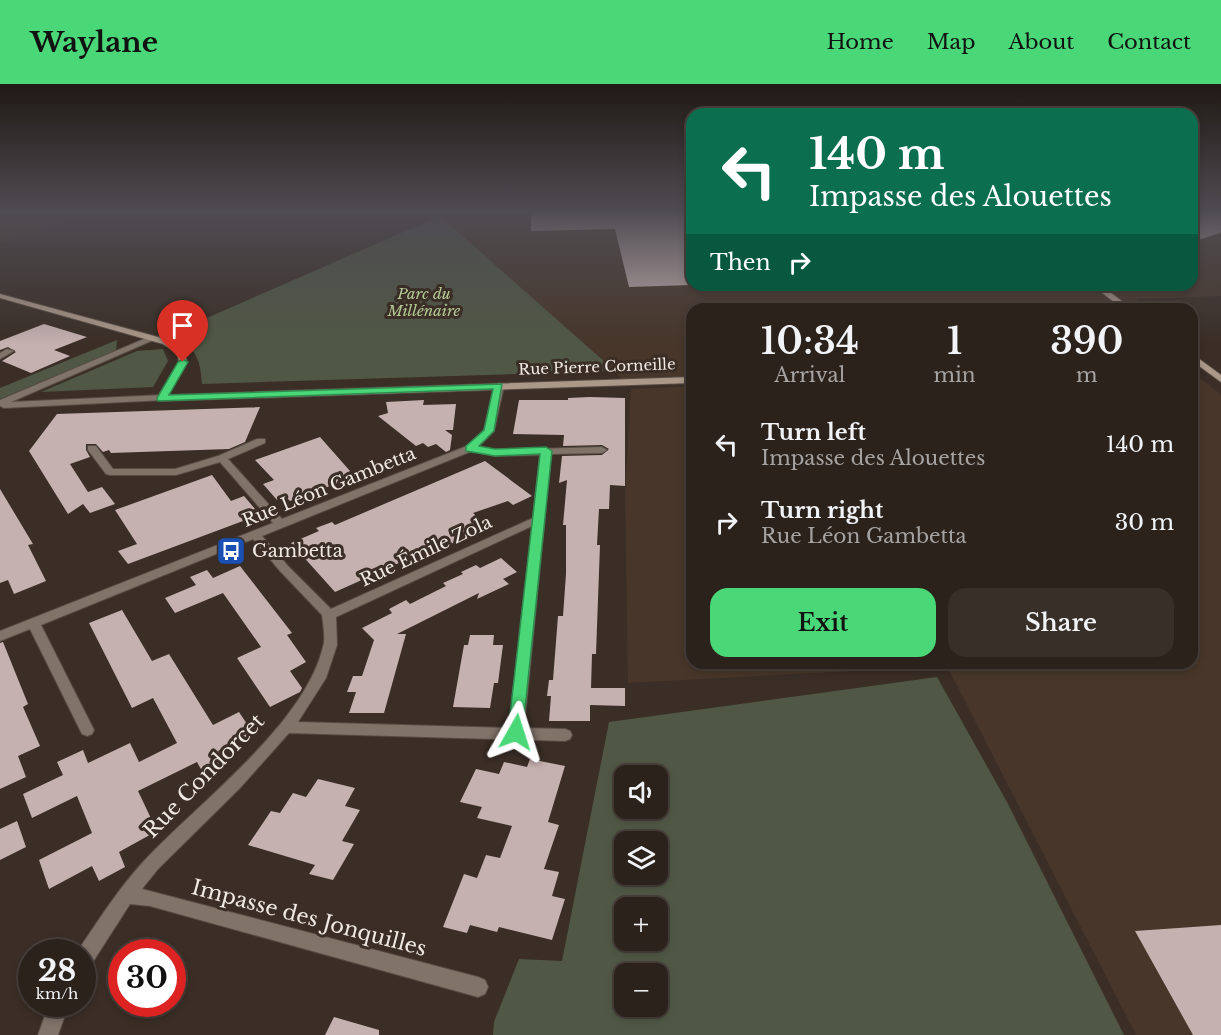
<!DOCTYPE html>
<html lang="en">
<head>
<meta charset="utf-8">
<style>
  body { margin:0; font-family:"Libre Baskerville",serif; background:#382f29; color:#f1f3f6; height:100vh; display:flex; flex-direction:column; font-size:22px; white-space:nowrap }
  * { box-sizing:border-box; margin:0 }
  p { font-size:20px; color:#a6a4a3 }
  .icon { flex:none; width:33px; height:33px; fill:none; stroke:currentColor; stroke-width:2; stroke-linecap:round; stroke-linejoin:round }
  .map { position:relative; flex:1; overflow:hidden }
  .side { position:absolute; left:686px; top:219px; width:512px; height:366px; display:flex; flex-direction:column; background:#2c221c; border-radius:18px; box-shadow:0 3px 9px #0003,0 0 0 2px #483f3b }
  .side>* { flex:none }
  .top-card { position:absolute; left:686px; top:24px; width:512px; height:183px; border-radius:18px; box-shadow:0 3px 9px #0003,0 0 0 2px #483f3b; background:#0b6e4f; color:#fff; overflow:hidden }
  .buttons { position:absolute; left:614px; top:681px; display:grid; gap:12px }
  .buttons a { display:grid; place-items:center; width:54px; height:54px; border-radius:12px; background:#2c221c; box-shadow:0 3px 9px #0003,0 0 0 2px #483f3b; font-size:30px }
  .speed { position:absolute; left:18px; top:855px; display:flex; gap:12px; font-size:30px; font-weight:700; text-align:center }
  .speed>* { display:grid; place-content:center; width:78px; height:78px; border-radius:50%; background:#2c221c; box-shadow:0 3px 9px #0003,0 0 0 2px #483f3b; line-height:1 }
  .speed small { font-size:15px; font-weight:400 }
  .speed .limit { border:9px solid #d22; background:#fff; color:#111 }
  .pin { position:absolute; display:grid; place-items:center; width:51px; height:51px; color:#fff; margin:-62px -26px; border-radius:50% 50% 50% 0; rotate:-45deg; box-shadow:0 0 6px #0007 }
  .pin .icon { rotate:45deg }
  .me { position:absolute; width:66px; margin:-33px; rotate:6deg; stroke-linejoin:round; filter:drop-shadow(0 0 4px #0008) }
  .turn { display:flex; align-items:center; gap:21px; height:126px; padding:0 24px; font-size:27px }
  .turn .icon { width:78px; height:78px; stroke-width:2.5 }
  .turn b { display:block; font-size:42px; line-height:51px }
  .then { display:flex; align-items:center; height:57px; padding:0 24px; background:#0003; gap:12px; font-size:22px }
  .eta { display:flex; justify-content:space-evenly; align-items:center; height:102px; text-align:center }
  .eta b { font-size:36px; font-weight:600; line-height:42px }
  .primary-button { display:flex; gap:12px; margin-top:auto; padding:12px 24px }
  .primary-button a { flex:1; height:69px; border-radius:18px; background:#49d778; color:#111; font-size:24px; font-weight:600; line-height:69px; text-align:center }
  .primary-button a+a { background:#382f29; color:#f1f3f6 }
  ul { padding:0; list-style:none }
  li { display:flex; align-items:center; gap:18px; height:78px; padding:0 24px }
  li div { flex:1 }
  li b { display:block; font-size:22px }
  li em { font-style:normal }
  header { display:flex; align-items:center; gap:36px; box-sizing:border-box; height:84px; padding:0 30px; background:#49d778; color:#111 }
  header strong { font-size:28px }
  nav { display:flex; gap:33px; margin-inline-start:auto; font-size:21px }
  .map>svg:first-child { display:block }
</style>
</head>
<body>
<header>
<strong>Waylane</strong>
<nav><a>Home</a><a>Map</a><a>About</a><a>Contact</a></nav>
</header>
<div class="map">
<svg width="1221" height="951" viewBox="0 0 1221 951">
  <rect width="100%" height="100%" fill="#3a2e26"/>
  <path fill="#473629" d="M0 127H83L0 159Z
    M421 127H691L692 201H1191V127H1221V212L1136 215 1148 225H692L691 293 622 295 440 132Z
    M1191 288 1221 310V951H1136L947 582 628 599 625 411 631 305 691 302 692 579H1191Z"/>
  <path fill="#505845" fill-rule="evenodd" d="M440 132 615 287 202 300C200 271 195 264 170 250Z
    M117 256 116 267 0 315V304Z
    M163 265 168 277 153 303 41 308 137 267Z
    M937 593 1007 718 1124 951H493L494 938 519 875 562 877 609 638ZM624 692H657V724H624ZM624 758H657V790H624ZM624 824H657V856H624ZM624 890H657V922H624Z"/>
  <path fill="#c5b1b0" d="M531 127H692V201L629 203 615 145 531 147Z
    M1191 127H1221V149L1191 158Z
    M44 240 87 253 54 266 70 272 31 289 2 277 16 268 8 263 0 266V257Z
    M590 313 625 314V402L610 401 609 425H599L597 461H600L596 570H592L591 604H625V622L590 621V637H549L551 612H547L549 596H553L558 532H563L566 490V441H563L567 396 559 399 562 372 602 371 609 365 602 361 563 362 564 351 513 350 519 316H568V314Z
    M424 316 423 321 456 320 453 346H445L452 351 450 366 446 368 436 360 428 363 423 359 416 362 378 332 388 329 386 318Z
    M260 323 245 358 229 365 111 369 109 366 103 368 96 360H86V366L90 373 70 380 88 408 102 403 115 420 90 429 83 420 68 430 29 367 57 330Z
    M320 353 350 387 346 389 351 394 290 417 286 413 277 416 263 400 274 396 255 376Z
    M485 377 532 412 513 421 508 417 473 429 485 440 461 451 464 454 449 461 446 458 381 487 385 491 367 498 364 495 335 508 291 459 319 447 316 444 332 438 335 441Z
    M212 391 231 417 244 412 255 425 246 428 251 434 128 480 118 467 137 460 115 426Z
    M0 405 33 460 28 461 46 497 14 510 8 496 0 499Z
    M501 474 517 488 503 495 509 500 477 515 479 509 397 550H406L384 629H349L356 608H347L353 592H362L374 556 362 544 392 529 389 525 406 516 410 520 446 502 443 499 463 490 461 488 476 481 480 484Z
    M240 482 292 549 287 551 306 578 290 587 302 604 300 608 270 623 237 574 261 563 223 509 175 529 165 514 196 501 190 493 207 486 213 494Z
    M122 526 152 577 169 570 213 641 239 628 253 649 218 667 227 680 204 691 197 678 138 707 157 747 119 768 125 783 99 797 92 782 49 805 39 776 92 749 77 712 32 734 23 710 63 691 57 678 83 666 88 679 130 659 139 678 177 659 153 614 132 624 89 539Z
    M470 551H494L493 561H503L498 599H494L490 624 453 623 464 561H468Z
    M3 558 28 620 23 623 40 662 18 672 26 693 0 705V559Z
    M530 675 565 682 548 738 559 741 544 785 559 788 552 812 565 815 552 856 499 843 497 848 470 841 467 849 443 843 464 790 477 794 486 771 500 774 512 742 477 734 482 723 460 718 476 685 499 690 504 678 527 683Z
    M318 695 355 704 345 722 360 726 342 757 354 760 333 796 309 790 315 781 248 761 271 727 280 729 293 709 306 713Z
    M17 737 26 763 0 776V745Z
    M1221 841V951H1193L1135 847Z
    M334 933 379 946V951H325Z"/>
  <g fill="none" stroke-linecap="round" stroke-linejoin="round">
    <g stroke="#574c44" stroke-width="2">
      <path id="street" d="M151 252 158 254 11 318 162 311 167 314 165 316 4 324 0 322V316Z
        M7 265 14 267 0 275V269Z
        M499 299 504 302 494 347 478 363 495 366 602 363 607 366 602 369 551 370 524 644 565 645 570 647 572 651 570 655 565 657 289 649 240 704 158 785 142 805 478 893 485 896 488 903 485 910 478 913 150 822 130 820 89 884 82 886V868H77C98 837 118 805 144 777 198 719 304 641 323 563 326 554 323 541 322 531L280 487 253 455 41 541 94 646 92 650 87 652 82 650 30 545 0 557V547L273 439 220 378 176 391H110L106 390 88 366V362H96L113 385H175L218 372 257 355H265V359L228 375 282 435 467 362 484 346 494 302ZM472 367 495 372 540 371 533 434 331 525 288 482 262 452ZM532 442 509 644 298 638 326 594 337 561 336 533Z
        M49 920H69L58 951H38Z"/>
    </g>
    <g stroke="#574c44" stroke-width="2">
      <path id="secondary" d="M1092 201H1101L1132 225H1123Z
        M0 210 169 256 184 266 187 278 168 311 692 293V299L162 317 157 314 179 278 177 269 163 260 0 214Z
        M1191 269 1221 291V298L1191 276Z"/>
    </g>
    <use href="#street" fill="#7f736a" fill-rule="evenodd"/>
    <use href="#secondary" fill="#ab9889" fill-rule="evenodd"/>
  </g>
  <linearGradient id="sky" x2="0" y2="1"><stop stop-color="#201915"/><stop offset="0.49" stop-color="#4f4c52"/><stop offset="1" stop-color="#4f4c52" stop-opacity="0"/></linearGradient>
  <rect width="1221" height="261" fill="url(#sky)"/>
  <path fill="#49d778" stroke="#2f8c4e" stroke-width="1.5" d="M183 275 188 278 169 311 502 300 494 347 479 362 495 365 546 363 552 367 522 653H510L508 648 540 370 495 372 466 367V362L484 346 493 305 158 317 157 314 178 278Z"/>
  <defs>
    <g id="bus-square" transform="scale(1.5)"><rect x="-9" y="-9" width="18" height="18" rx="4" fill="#1a4fb4" stroke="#3a2e26"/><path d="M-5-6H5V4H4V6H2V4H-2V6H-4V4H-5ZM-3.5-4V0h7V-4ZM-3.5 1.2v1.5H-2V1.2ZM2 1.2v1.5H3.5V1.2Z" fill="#fff"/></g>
  </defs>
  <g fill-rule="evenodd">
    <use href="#bus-square" x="231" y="467"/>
  </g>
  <g text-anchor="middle" stroke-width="6" stroke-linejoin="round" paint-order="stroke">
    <g font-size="15" font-style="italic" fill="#b4ca95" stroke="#3a2e26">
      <text x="424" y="215">Parc du<tspan x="424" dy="17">Millénaire</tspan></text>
    </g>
    <g font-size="15" fill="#f0e9e3" stroke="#3a2e26">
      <text transform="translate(597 283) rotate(-2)" y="5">Rue Pierre Corneille</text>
    </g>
    <g font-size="18" fill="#f0e9e3" stroke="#3a2e26">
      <text transform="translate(329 403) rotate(-22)" y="6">Rue Léon Gambetta</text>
      <text transform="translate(426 467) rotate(-25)" y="6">Rue Émile Zola</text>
    </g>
    <g font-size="18" fill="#f0e9e3" stroke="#3a2e26" text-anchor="start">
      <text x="252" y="473">Gambetta</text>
    </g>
    <g font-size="21" fill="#f0e9e3" stroke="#3a2e26">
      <text transform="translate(204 692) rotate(-46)" y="7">Rue Condorcet</text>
      <text transform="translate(309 834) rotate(15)" y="7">Impasse des Jonquilles</text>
    </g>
  </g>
</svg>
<div class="buttons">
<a><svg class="icon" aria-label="sound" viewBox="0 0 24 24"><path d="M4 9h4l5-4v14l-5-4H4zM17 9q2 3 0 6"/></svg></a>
<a><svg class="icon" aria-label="layers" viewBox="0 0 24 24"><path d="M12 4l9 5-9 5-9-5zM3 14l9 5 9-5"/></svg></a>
<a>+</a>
<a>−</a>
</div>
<div class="speed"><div>28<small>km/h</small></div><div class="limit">30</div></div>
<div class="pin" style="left:183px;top:278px;background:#d93025"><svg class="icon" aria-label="arrive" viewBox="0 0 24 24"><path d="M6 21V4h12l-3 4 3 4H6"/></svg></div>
<svg class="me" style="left:516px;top:648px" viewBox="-20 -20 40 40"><path d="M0-17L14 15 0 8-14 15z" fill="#49d778" stroke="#fff" stroke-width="4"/></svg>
<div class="top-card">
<div class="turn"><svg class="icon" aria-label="left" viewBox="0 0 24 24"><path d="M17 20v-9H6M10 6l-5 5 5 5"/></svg><div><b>140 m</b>Impasse des Alouettes</div></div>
<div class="then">Then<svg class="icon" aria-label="right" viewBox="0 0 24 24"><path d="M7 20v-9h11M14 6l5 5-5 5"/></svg></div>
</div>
<section class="side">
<div class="eta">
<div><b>10:34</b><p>Arrival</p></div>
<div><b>1</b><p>min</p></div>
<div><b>390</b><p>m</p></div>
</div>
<ul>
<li><svg class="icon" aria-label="left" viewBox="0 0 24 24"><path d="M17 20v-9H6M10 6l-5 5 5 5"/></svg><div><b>Turn left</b><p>Impasse des Alouettes</p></div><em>140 m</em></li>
<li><svg class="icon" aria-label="right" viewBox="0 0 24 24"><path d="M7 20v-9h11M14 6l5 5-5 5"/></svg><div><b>Turn right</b><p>Rue Léon Gambetta</p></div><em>30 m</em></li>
</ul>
<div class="primary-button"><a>Exit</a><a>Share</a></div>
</section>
</div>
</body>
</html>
